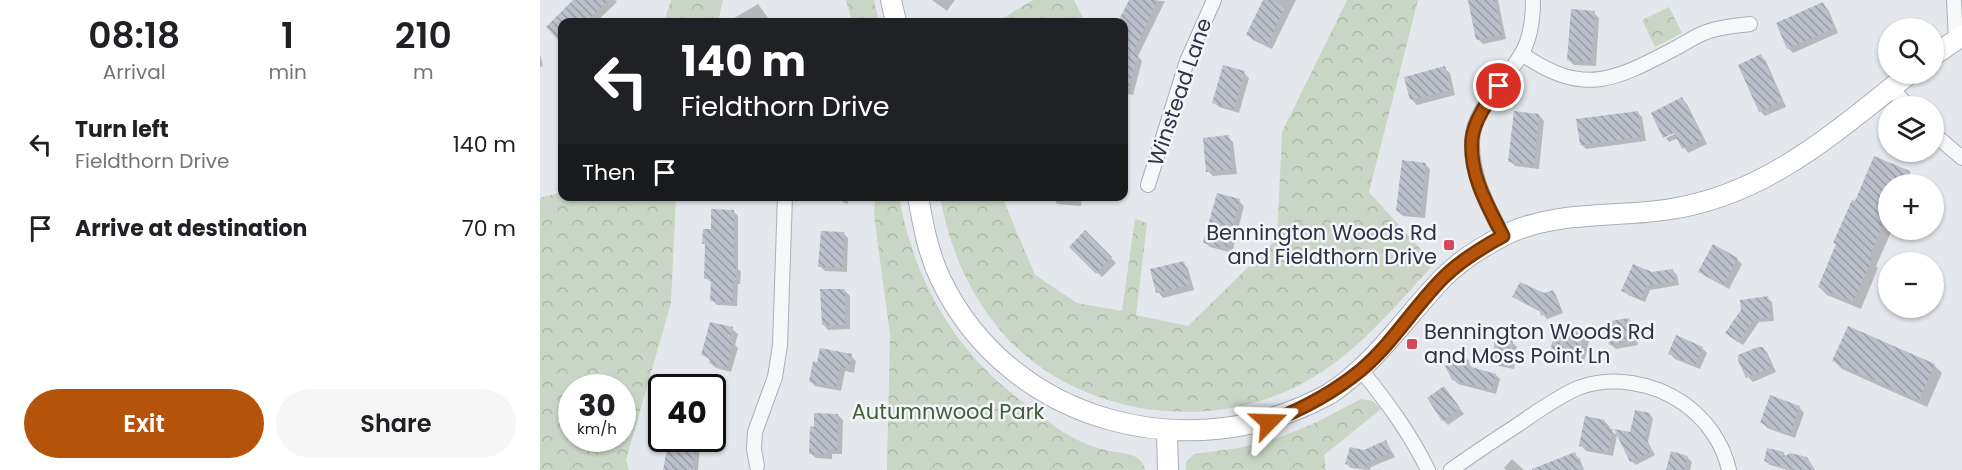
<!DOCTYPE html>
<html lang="en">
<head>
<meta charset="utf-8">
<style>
  body { margin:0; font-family:Poppins,sans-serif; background:#f6f6f6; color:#202124; height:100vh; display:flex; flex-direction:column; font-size:22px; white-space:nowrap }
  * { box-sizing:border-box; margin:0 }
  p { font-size:20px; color:#757577 }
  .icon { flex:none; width:33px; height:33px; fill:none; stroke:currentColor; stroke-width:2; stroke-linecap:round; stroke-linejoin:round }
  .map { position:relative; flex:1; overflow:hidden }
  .panel { display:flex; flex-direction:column; background:#fff; width:540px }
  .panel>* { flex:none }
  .guide { position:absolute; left:18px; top:18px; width:570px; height:183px; border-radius:12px; box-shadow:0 2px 4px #0004; background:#202124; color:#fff; overflow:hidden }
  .controls { position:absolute; left:1338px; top:18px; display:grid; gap:12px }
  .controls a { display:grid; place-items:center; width:66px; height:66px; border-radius:50%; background:#fff; box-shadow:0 2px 4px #0004; font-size:30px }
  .speed { position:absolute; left:18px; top:374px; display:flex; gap:12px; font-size:30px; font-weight:700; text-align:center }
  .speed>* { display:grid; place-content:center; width:78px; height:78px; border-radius:50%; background:#fff; box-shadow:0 2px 4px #0004; line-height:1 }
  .speed small { font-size:15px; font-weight:400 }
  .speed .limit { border:3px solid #111; border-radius:9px; background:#fff; color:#111 }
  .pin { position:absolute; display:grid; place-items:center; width:51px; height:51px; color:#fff; margin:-26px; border:3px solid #fff; border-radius:50%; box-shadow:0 2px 6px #0007 }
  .me { position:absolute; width:66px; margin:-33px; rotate:68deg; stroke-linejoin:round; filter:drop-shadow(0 0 4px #0008) }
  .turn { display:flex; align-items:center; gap:21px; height:126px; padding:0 24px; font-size:27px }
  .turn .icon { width:78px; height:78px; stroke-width:2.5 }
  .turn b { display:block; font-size:42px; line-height:51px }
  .then { display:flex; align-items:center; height:57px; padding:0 24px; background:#0003; gap:12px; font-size:22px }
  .eta { display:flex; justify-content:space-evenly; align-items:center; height:102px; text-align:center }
  .eta b { font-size:36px; font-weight:600; line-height:42px }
  .button { display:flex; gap:12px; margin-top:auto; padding:12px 24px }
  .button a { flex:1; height:69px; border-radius:36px; background:#b45309; color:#fff; font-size:24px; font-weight:600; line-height:69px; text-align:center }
  .button a+a { background:#f6f6f6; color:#202124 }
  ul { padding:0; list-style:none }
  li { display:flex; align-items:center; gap:18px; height:84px; padding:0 24px }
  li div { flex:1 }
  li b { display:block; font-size:22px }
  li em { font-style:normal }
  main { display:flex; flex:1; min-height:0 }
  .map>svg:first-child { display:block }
</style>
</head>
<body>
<main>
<section class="panel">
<div class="eta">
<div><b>08:18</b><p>Arrival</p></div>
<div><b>1</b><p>min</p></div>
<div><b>210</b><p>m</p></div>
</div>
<ul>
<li><svg class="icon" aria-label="left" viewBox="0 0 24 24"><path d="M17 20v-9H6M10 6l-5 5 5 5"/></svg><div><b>Turn left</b><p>Fieldthorn Drive</p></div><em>140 m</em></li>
<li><svg class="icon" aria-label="arrive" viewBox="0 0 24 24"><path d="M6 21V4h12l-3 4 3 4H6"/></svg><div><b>Arrive at destination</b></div><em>70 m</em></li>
</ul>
<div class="button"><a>Exit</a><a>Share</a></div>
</section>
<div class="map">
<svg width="1422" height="470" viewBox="0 0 1422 470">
  <defs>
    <pattern id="forest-crowns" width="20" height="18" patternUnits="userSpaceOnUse" patternTransform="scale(1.5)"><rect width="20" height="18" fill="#c9d6c5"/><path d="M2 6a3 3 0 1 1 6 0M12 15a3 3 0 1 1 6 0" fill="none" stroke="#adb8ab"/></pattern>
    <pattern id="building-back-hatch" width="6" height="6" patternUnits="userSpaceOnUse" patternTransform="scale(1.5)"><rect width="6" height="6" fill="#bbc0ca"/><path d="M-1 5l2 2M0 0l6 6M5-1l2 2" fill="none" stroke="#989da6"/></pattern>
  </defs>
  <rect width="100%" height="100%" fill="#e4e7ec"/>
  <path fill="url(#forest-crowns)" fill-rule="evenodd" d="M131 0H183L178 22H124Z
    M306 0H334L339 22H312Z
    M493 0H534L545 22H443L465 17Z
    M807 0H878L829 192 894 264C856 305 821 349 772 378 677 435 543 419 467 338 430 297 410 250 400 197H464L463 199 495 275 537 303 582 311 595 219 607 223 596 315 648 326 737 239 742 132Z
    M1129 7 1142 33 1115 47 1102 20Z
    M22 192V196L136 197 131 303 86 460 89 470H0V198ZM32 387H82V438H32Z
    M335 197H359C372 270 406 337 463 386 480 401 499 414 517 428 529 436 544 444 558 448 570 452 583 452 594 456 600 459 604 464 605 470H347L350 334 334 216Z
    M821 399 833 401 841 409 784 455 786 470H646V462L654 454 699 448 738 438 775 423Z"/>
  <path fill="#0003" d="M35 0H75L77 2 56 22H22V42L8 27Z
    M392 0H415L407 11Z
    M590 0 625 1 598 56 602 61 593 95 584 93V22H579Z
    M725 0H756L732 49 713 40 708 35Z
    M929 0H958L966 39 943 44 938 39Z
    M218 4 231 22H191L189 21Z
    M1282 4 1288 9 1298 33 1253 53 1248 48Z
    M1054 13 1059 18 1056 66 1034 65 1029 60Z
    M0 54 3 66 0 67Z
    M1221 56 1226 61 1246 107 1225 116 1220 111Z
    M904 68 910 73 915 95 877 105 872 100Z
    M704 73 709 78 699 113 679 107 674 102Z
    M1142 99 1147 104 1167 144 1148 153 1138 138 1129 142 1126 138 1141 131Z
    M1097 112 1102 117 1106 141 1046 149 1041 144Z
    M999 115 1004 121 999 169 975 166 970 161Z
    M688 137 693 142 697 174 673 176 668 171Z
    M1335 158 1369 172 1377 180 1375 184H1348V230H1352L1336 266 1338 268 1321 309 1287 295 1279 287Z
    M885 164 890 169 885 218 863 216 857 211Z
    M292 196H311L307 204Z
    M512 196H542L541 206 517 204Z
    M699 201 704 206 692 253 670 247 665 242Z
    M193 211 198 216V269L201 272 200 284H198L197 306 177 305 172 300 173 283 165 278 167 247 164 244Z
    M545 232 576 263 562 277 531 247Z
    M303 233 308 238 307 272 285 271 280 266Z
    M1197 259 1202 264 1189 289 1165 276 1160 271Z
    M643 263 648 268 654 290 623 298 618 292Z
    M1132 270 1137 275 1139 285 1110 290 1105 302 1088 295 1083 290 1112 274Z
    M305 291 310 296V329L288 330 283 324Z
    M1012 291 1016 295 1023 313 1007 319 1001 312 978 300 974 296 1004 295Z
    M1227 298 1232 302 1234 321 1219 322 1203 345 1191 337Z
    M1089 319 1094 325 1098 345 1076 349 1070 344Z
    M192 329 198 334 195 345 198 348 191 372 176 368 170 363 171 361 163 355Z
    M1045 333 1050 338 1043 366 1016 359 1011 354Z
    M972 342 977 347 974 369 959 366 953 361Z
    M1221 347 1227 352 1236 372 1213 382 1208 377 1198 357Z
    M1162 348 1167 353 1160 369 1135 359 1130 354Z
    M311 356 316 361 314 373 305 371 301 391 275 386 270 381 278 363Z
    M925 358 933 369 956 375 960 379 956 394 918 384 913 379Z
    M1294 361 1394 365 1402 373 1387 407 1302 369Z
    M154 378 172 387H149Z
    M172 387 180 393 174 404 177 407 172 415Z
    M904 388 924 414 908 425 903 420Z
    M1259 407 1264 413 1255 438 1227 428 1222 422Z
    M1109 414 1113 418 1108 442 1115 455 1096 465 1091 461V434Z
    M298 415 303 420 302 454H292V459L276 458 270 453 275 428Z
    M1065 422 1070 427 1069 430 1077 435 1073 456 1046 451 1041 445Z
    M131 438 155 440 160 446 158 470H126Z
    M846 442 855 457 831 467 830 470 811 468 807 464 824 452Z
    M1243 453 1247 457 1275 470H1248L1230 465 1225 461Z
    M1034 454 1040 459 1044 470H1012Z
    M1147 457 1152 462 1150 470H1127Z
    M972 459 984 470H966L964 468Z"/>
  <path fill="url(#building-back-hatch)" d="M33 0H69L46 22H22V44L6 27Z
    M589 0H618L593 53 598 54 587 94H584V22H578Z
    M723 0H732L745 7 727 45 706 35Z
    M928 0H955L962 35 936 40Z
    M1283 2 1294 28 1247 49 1236 23Z
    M1031 9 1055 11 1051 62 1027 60Z
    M1221 54 1242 101 1219 112 1198 65Z
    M683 65 705 71 694 109 672 103Z
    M905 66 911 90 870 100 864 77Z
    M1142 97 1163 139 1142 149 1134 133 1123 138 1111 113Z
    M974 111 999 114 994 165 968 162Z
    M1098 111 1101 137 1040 145 1036 119Z
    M689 135 692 169 666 172 663 138Z
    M1334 156 1370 171 1364 184H1348V212L1329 258 1332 259 1313 302 1278 287 1296 244 1293 243 1312 200 1315 201Z
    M862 160 886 163 880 214 856 211Z
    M677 193 700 199 687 249 663 243Z
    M171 209 194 210V265H196V280H193V302L170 301 171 279H164L165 244H162L163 229H171Z
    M545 230 572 257 556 274 529 247Z
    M281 231 304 232 303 267H278Z
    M1173 244 1198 258 1183 285 1158 272Z
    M644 261 649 285 616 293 610 269Z
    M1093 264 1112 272 1133 269 1135 281 1106 286 1101 299 1081 291Z
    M980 282 1004 293 1013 290 1021 309 1001 316 999 309 972 297Z
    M280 289H305V325H282Z
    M1228 296 1231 317 1215 319 1198 342 1185 333 1201 310 1200 300Z
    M1089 318 1094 340 1069 345 1065 322Z
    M170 322 193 327 190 340 193 341 187 368 169 363 170 357 161 355Z
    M1017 324 1045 331 1038 362 1009 355Z
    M1308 326 1395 364 1379 400 1292 361Z
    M1136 335 1163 347 1155 365 1128 354Z
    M955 338 973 340 969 364 952 362Z
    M1218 347H1223L1232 367 1206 378 1198 360V355Z
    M280 348 312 354 309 369 300 367 296 387 269 382 273 361 277 362Z
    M926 356 931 367 956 374 952 390 912 380 905 366Z
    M904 386 920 408 902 421 887 398Z
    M1230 395 1260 406 1250 434 1220 423Z
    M1095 410 1110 413 1105 436 1112 451 1090 462 1074 429 1090 432Z
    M274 413 298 414 297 450 287 449V454H269L270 426 274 427Z
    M1045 416 1065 420 1064 427 1073 429 1068 452 1039 446Z
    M129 438H156L153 452H156L152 470H123Z
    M846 440 851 452 827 463 825 469 805 464 810 447 824 450Z
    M1227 448 1244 452 1241 459 1250 453 1267 457 1275 470H1249L1248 468 1224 461Z
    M1131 451 1148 456 1144 470H1126Z
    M1035 452 1042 470H992V469Z"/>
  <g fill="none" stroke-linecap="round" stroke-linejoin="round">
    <g stroke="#a9aeb7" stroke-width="16">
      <path id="street" d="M1414 0 1416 39
        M982 54C1044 97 1075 80 1136 48 1145 43 1154 37 1164 33 1178 27 1195 26 1210 24
        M1351 88 1368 106
        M1394 134 1422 158
        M608 185 647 61 674 0
        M963 236C947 205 931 176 932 141 933 109 967 80 982 53 991 37 993 19 993 0
        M821 370C847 402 870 433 888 470
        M217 466 214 449 215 432 235 377 240 345 245 196
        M911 470C933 454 956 439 979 424 998 411 1017 397 1038 388 1073 375 1114 383 1143 403 1166 419 1183 443 1189 470"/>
    </g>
    <g stroke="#a9aeb7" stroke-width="22">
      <path id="secondary" d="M351 0 356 22
        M1394 55 1422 36
        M378 196C383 225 388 253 401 280 471 424 651 470 789 394 835 364 864 319 901 280 920 260 943 246 967 234 1017 210 1077 218 1131 209 1228 194 1296 131 1369 74
        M627 435 628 470"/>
    </g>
    <use href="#street" stroke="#f7f8fa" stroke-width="14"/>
    <use href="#secondary" stroke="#fff" stroke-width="20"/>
  </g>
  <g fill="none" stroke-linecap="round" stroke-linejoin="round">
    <g stroke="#753606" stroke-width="15">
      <path id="route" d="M729 422C763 409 793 393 821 370 852 344 874 307 903 278 920 261 941 248 963 236 948 206 929 175 932 139 934 120 948 101 959 86"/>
    </g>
    <use href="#route" stroke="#b45309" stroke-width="10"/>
  </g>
  <g fill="#d1495b" stroke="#f4f6f9" stroke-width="2">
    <rect x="903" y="239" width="12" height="12" rx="3"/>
    <rect x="866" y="338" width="12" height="12" rx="3"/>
  </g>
  <g text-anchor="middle" stroke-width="5" stroke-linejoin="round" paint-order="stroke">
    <g font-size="21" fill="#2b3445" stroke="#f4f6f9">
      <text transform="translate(640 92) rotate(-71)" y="7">Winstead Lane</text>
    </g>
    <g font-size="21" fill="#2b3445" stroke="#f4f6f9" text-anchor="end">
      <text x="897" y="240">Bennington Woods Rd<tspan x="897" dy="24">and Fieldthorn Drive</tspan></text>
      <text x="884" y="339" text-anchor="start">Bennington Woods Rd<tspan x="884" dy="24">and Moss Point Ln</tspan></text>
    </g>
    <g font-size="21" fill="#3f6138" stroke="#f4f6f9">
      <text x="408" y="419">Autumnwood Park</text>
    </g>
  </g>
</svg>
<div class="controls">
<a><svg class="icon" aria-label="search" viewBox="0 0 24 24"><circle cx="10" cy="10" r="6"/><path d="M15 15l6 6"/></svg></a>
<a><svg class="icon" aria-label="layers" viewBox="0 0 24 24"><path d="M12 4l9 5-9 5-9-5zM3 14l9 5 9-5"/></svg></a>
<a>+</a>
<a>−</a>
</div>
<div class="speed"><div>30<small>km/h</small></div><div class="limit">40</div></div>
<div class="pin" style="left:959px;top:86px;background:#d93025"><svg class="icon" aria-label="arrive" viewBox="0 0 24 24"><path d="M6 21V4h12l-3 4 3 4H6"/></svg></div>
<svg class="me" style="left:729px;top:422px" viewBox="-20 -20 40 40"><path d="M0-17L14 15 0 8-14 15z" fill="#b45309" stroke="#fff" stroke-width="4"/></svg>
<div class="guide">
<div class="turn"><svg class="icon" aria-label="left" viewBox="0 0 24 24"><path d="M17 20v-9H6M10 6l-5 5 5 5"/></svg><div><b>140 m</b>Fieldthorn Drive</div></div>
<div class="then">Then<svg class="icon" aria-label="arrive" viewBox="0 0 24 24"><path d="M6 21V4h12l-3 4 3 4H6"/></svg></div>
</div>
</div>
</main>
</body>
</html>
